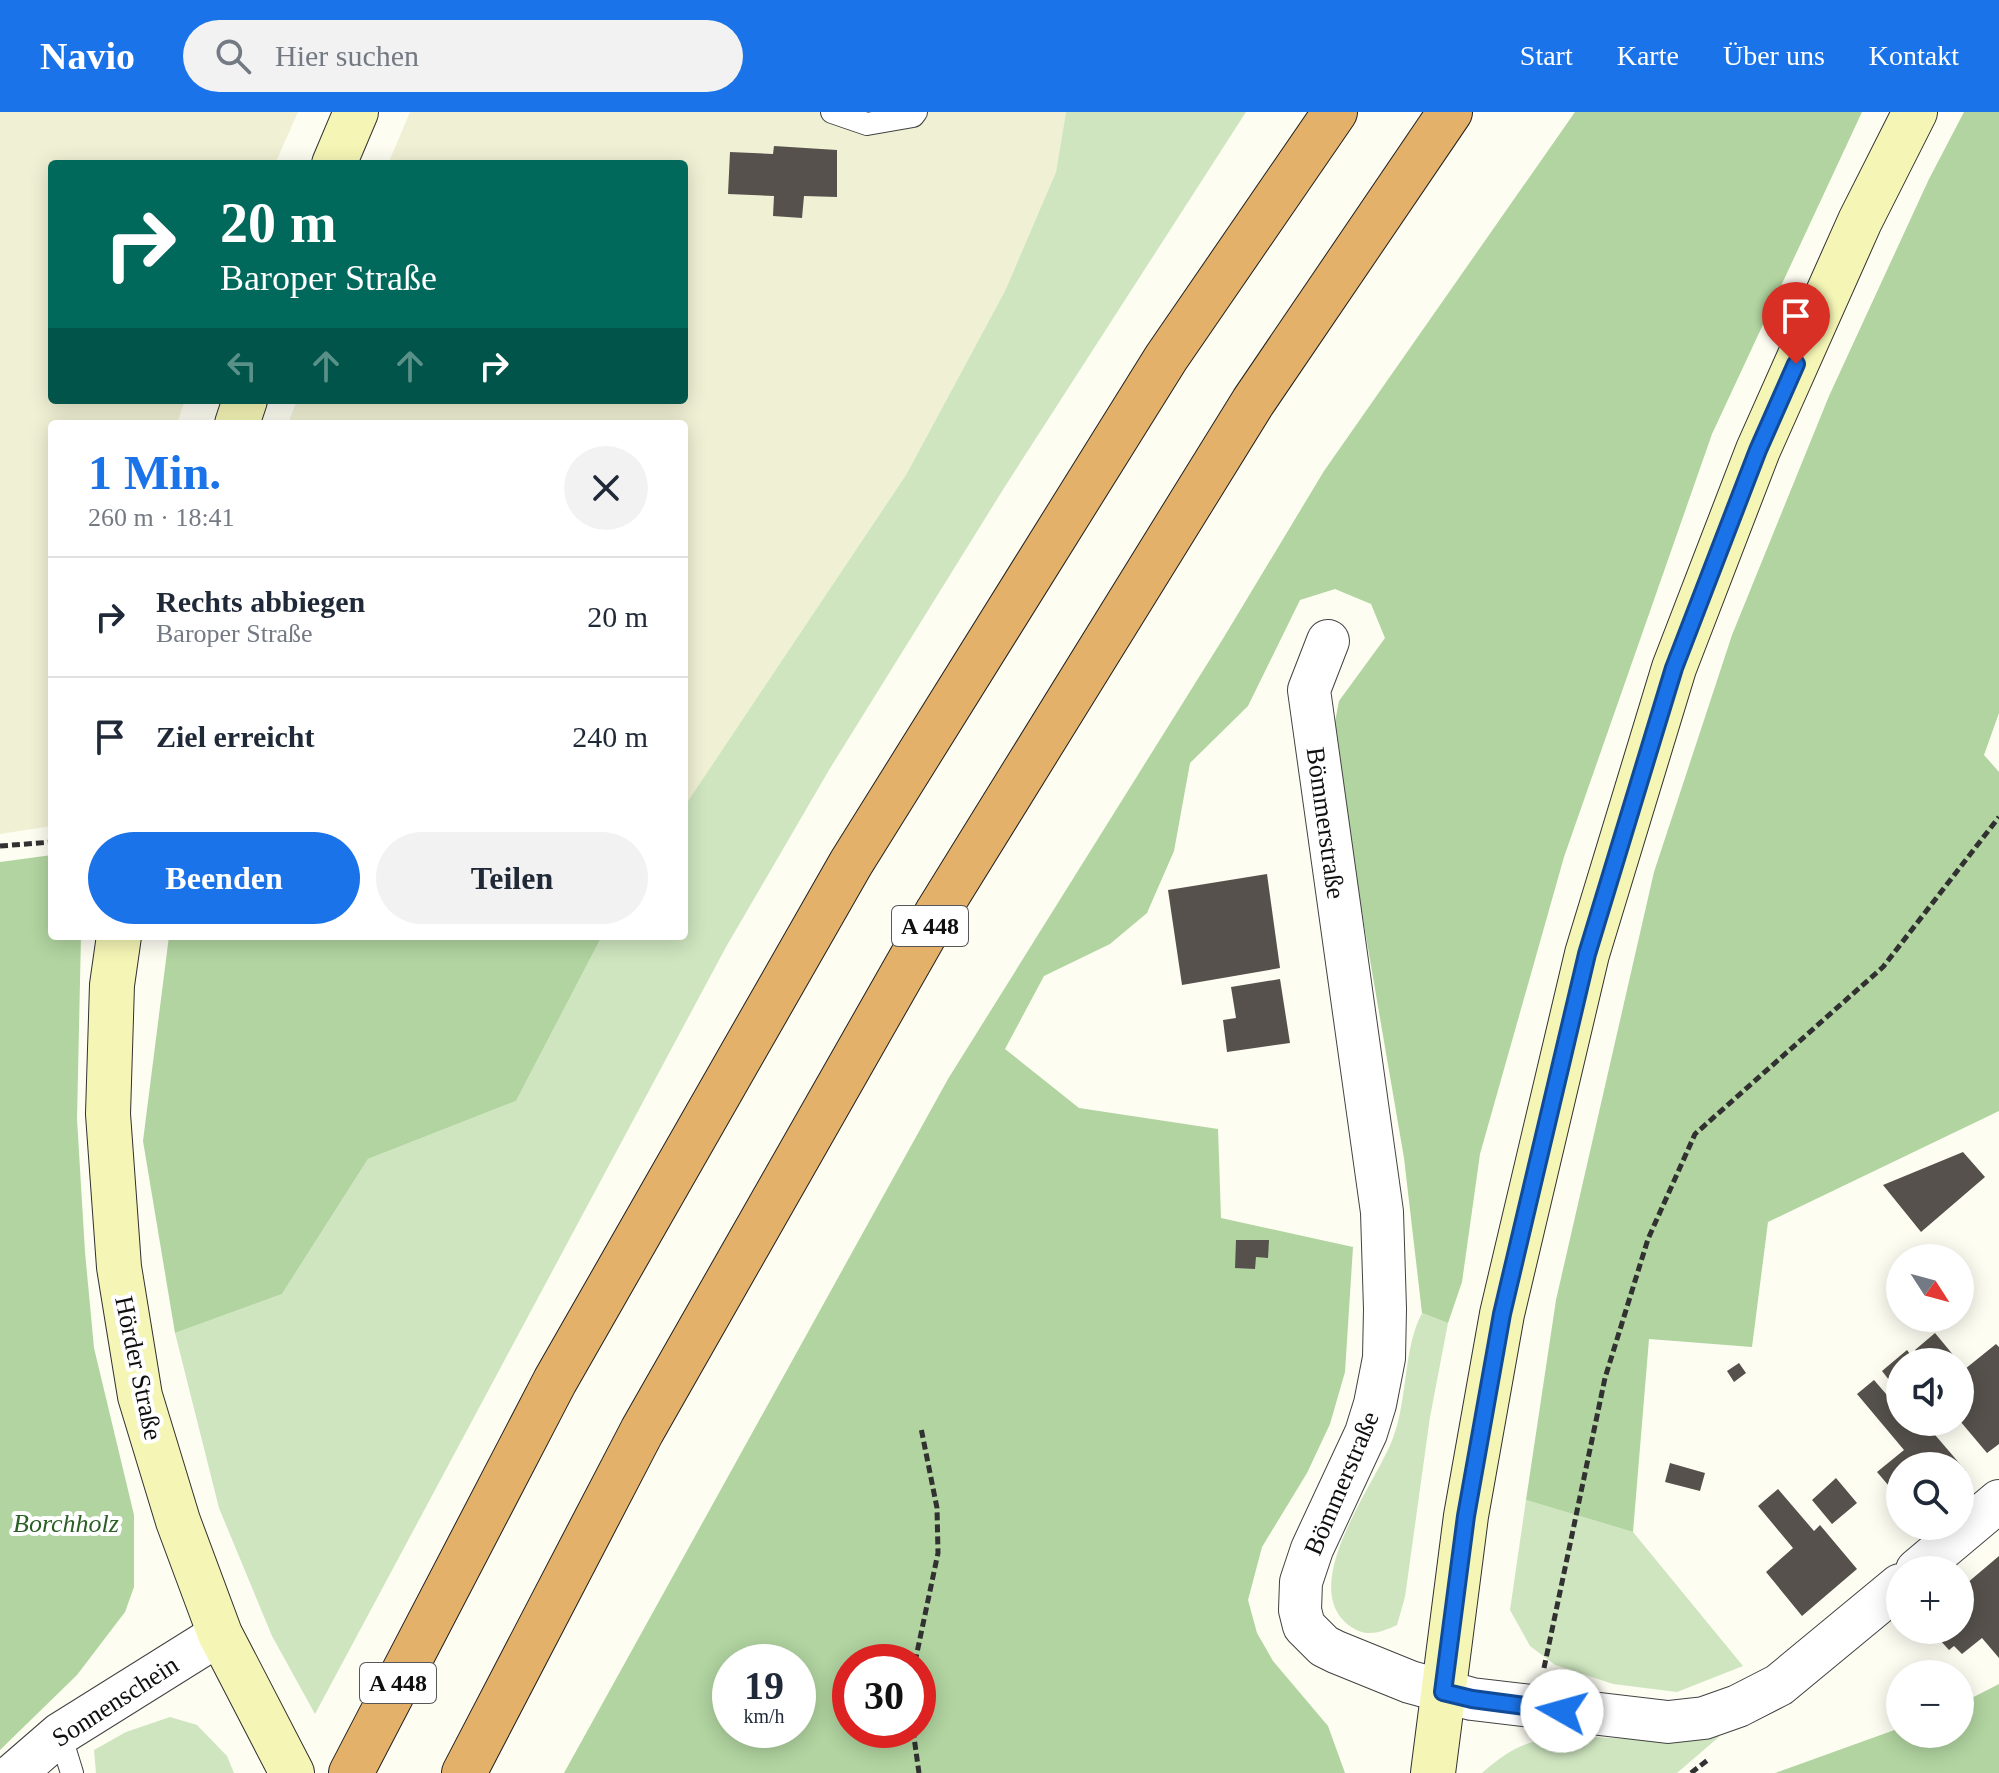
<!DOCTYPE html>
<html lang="de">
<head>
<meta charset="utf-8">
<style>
  body { margin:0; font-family:"Times New Roman",serif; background:#f2f2f3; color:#1f2937; height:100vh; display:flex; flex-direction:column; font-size:30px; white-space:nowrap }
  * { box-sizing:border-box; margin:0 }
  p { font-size:26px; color:#747a83 }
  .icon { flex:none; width:44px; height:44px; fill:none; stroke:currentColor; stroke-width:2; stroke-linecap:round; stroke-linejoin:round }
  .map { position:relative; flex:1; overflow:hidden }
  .panel { position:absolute; left:48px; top:308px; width:640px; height:520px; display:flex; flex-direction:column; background:#fff; border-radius:8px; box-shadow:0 4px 20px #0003 }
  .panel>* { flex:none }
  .guide { position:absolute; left:48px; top:48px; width:640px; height:244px; border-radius:8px; box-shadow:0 4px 20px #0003; background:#00695c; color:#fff; overflow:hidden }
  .needle { width:52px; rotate:126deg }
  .controls { position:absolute; left:1886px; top:1132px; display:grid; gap:16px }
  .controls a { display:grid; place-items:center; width:88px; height:88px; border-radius:50%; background:#fff; box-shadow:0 4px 20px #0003; font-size:40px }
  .speed { position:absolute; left:712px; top:1532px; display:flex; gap:16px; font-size:40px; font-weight:700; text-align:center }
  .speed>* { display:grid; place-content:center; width:104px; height:104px; border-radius:50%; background:#fff; box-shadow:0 4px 20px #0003; line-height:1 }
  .speed small { font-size:20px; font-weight:400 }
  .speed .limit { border:12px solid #d22; background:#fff; color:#111 }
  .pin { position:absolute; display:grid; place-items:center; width:68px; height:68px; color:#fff; margin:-82px -34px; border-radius:50% 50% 50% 0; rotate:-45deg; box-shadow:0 0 8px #0007 }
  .pin .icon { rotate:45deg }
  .me { position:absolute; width:88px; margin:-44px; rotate:277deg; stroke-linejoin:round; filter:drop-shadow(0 0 6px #0008) }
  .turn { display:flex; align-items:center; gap:28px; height:168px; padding:0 40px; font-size:36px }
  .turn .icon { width:104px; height:104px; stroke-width:2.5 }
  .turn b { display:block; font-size:56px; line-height:68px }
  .lanes { display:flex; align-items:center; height:76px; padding:0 40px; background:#0003; justify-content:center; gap:40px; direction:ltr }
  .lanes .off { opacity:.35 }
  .round { display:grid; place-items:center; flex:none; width:84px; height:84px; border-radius:42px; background:#f2f2f3 }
  .head { display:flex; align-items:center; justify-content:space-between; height:136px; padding:0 40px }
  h1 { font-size:48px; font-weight:600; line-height:60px; color:#1a73e8 }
  .primary-button { display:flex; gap:16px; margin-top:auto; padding:16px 40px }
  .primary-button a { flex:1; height:92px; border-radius:48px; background:#1a73e8; color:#fff; font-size:32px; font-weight:600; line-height:92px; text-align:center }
  .primary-button a+a { background:#f2f2f3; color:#1f2937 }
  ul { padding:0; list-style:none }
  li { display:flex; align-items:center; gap:24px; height:120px; padding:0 40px; border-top:2px solid #e0e1e3 }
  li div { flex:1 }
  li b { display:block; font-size:30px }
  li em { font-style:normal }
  header { display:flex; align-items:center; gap:48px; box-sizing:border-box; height:112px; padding:0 40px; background:#1a73e8; color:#fff }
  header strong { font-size:38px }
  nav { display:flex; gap:44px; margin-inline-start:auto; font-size:28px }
  .search { width:560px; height:72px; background:#f2f2f3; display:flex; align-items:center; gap:20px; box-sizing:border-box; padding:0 28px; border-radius:44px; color:#747a83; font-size:30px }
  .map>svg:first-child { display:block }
</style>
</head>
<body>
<header>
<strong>Navio</strong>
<div class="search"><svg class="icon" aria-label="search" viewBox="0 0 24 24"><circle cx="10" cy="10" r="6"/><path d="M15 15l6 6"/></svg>Hier suchen</div>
<nav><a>Start</a><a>Karte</a><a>Über uns</a><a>Kontakt</a></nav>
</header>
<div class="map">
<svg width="1999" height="1661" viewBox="0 0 1999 1661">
  <rect width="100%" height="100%" fill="#fdfdf2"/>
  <path fill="#f0f1d4" d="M0 0H298L275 52H52V288H185L177 312H52V714L0 722Z
    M410 0H1066L1056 60 1005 179 906 363 684 695V312H288L297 288H684V52H388Z"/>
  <path fill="#cee5bf" d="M1066 0H1246L1004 376 829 658 726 835 315 1602 272 1524 219 1396 175 1221 282 1182 368 1047 516 989 602 824H684V695L906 363 1005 179 1056 60Z
    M1422 1201 1448 1211 1430 1305 1405 1485 1397 1513C1378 1522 1363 1526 1346 1511 1299 1469 1377 1370 1393 1326 1408 1287 1403 1237 1422 1201Z
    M1526 1388 1633 1420 1743 1554 1677 1580 1613 1572 1555 1553 1530 1534 1510 1498Z
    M170 1605 197 1613 227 1644 234 1661H96L94 1638 126 1620Z
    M1575 1624 1683 1630 1720 1624 1677 1661H1482C1516 1631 1530 1628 1575 1624Z"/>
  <path fill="#b1d4a0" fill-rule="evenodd" d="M1575 0H1862L1712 322 1564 745 1480 1042 1462 1170 1448 1211 1422 1201 1404 1046 1332 626 1339 589 1385 526 1371 492 1335 477 1300 488 1248 594 1190 651 1174 739 1147 801 1110 832 1044 864 1005 937 1079 996 1218 1017 1221 1106 1353 1135 1345 1260 1330 1312 1307 1361 1262 1435 1248 1488 1257 1521 1273 1549 1328 1614 1345 1661H564L948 967 1224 525 1324 359ZM730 1550H798V1618H730ZM850 1550H918V1618H850Z
    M1964 0H1999V601L1984 643 1999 660V999L1768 1110 1752 1235 1649 1227 1633 1420 1526 1388 1556 1188 1654 760 1732 523 1829 284 1929 67Z
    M52 743V824H81L77 1007 85 1140 94 1236 134 1403V1475L125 1500 77 1563 0 1638V750Z
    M169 824H602L516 989 368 1047 282 1182 175 1221 143 1029Z
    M1999 1572V1661H1775L1900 1616V1622H1960V1592Z"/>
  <path fill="#56514c" d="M774 34 837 38V85L804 84 802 106 773 104 774 84 728 82 730 40 773 42Z
    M1267 762 1280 856 1182 873 1168 778Z
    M1280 867 1290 931 1227 940 1223 908 1236 906 1231 875Z
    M1963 1040 1985 1065 1921 1120 1883 1073Z
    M1236 1128H1269L1268 1146 1256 1145 1255 1157 1235 1156Z
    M1935 1221 1959 1250H1924L1915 1238Z
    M1996 1232 1999 1235V1332L1987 1341 1960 1309V1251L1965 1257Z
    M1907 1238 1916 1250H1900V1282L1882 1259Z
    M1739 1251 1746 1261 1734 1270 1727 1259Z
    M1874 1268 1893 1290 1900 1284V1310H1924L1966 1359 1960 1364V1354H1900V1387L1877 1360 1904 1338 1857 1282Z
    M1670 1351 1705 1361 1700 1379 1665 1370Z
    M1836 1366 1857 1391 1832 1412 1812 1388Z
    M1778 1377 1814 1419 1820 1413 1857 1457 1802 1504 1766 1460 1793 1436 1758 1394Z
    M1999 1444V1546L1982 1526 1962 1542 1954 1534 1949 1538 1939 1527 1945 1522 1941 1518H1960V1477Z"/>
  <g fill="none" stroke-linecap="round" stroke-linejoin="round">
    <g stroke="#424242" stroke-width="24">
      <path id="service" d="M832 0 867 12 913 4 916 0
        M60 1622 72 1661"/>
    </g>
    <g stroke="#424242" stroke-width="44">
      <path id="minor" d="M1328 529 1309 578 1382 1100 1385 1197 1384 1246 1375 1292 1366 1321 1312 1437 1301 1470 1300 1498 1304 1514 1324 1534 1336 1540 1410 1570 1472 1587 1668 1610 1704 1606 1738 1594 1779 1573 1900 1473
        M1917 1458 1999 1389
        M15 1661 60 1622 220 1522"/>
    </g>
    <g stroke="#313131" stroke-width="46">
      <path id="secondary" d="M334 52 356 0
        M237 312 245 288
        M119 824 112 873 108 1002 119 1155 140 1284 178 1409 220 1522 292 1661
        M1433 1661 1466 1404 1502 1202 1587 842 1674 556 1758 338 1860 109 1915 0"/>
    </g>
    <g stroke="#202020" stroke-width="46">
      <path id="motorway" d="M351 1661 555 1269 851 751 1166 246 1335 0
        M464 1661 642 1319 938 799 1253 290 1450 0"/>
    </g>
    <path stroke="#313131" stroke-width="5" stroke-dasharray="8 4" stroke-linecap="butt" d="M0 734 52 730
      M915 1550 938 1441 937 1396 921 1316
      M1544 1556 1605 1266 1648 1127 1695 1022 1883 855 1999 705
      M913 1618 919 1661
      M1691 1661 1709 1647"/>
    <use href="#service" stroke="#fff" stroke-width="22"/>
    <use href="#minor" stroke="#fff" stroke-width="42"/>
    <use href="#secondary" stroke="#f5f6b5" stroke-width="44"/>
    <use href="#motorway" stroke="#e4b16a" stroke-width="44"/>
  </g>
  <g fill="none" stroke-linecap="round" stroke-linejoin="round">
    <g stroke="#114b97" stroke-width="20">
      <path id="route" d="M1562 1599 1472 1587 1443 1580 1466 1404 1502 1202 1587 842 1674 556 1758 338 1796 252"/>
    </g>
    <use href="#route" stroke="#1a73e8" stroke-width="14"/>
  </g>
  <g text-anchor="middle" stroke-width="8" stroke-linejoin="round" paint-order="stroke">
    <g fill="#fff" stroke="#575757" stroke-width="2">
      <rect x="892" y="794" width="76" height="40" rx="6"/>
      <rect x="360" y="1551" width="76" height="40" rx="6"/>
    </g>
    <g font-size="24" font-weight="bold" fill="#0f0f0f">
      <text x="930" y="822">A 448</text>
      <text x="398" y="1579">A 448</text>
    </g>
    <g font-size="26" fill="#0f0f0f" stroke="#fff">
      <text transform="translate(1326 711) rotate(82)" y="9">Bömmerstraße</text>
      <text transform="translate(139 1256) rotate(78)" y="9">Hörder Straße</text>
      <text transform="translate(1341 1371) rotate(-67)" y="9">Bömmerstraße</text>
      <text transform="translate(115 1589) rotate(-33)" y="9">Sonnenschein</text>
    </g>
    <g font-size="26" font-style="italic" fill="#2b5f26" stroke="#fff">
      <text x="66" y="1420">Borchholz</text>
    </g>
  </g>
</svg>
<div class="controls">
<a><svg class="needle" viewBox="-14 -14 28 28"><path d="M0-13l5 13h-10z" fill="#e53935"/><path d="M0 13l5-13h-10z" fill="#747a83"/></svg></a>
<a><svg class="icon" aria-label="sound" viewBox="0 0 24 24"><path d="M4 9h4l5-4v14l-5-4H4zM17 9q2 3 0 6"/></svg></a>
<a><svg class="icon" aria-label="search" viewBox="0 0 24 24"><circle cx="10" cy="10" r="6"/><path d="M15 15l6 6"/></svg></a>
<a>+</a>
<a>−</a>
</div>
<div class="speed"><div>19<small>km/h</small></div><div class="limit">30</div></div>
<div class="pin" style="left:1796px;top:252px;background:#d93025"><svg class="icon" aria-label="arrive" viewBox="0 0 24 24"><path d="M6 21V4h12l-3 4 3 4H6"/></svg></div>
<svg class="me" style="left:1562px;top:1599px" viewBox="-20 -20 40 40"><circle r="19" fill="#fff"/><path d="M0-13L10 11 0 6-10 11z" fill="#1a73e8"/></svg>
<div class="guide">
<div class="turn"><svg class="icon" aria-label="right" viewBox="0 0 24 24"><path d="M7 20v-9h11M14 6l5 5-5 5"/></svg><div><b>20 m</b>Baroper Straße</div></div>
<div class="lanes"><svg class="icon off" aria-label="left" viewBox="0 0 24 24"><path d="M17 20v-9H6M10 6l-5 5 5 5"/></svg><svg class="icon off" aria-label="ahead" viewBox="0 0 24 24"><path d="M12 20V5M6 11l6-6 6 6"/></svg><svg class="icon off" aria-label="ahead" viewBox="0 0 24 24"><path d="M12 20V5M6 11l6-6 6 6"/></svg><svg class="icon" aria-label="right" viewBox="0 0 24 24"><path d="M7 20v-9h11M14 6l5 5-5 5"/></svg></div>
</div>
<section class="panel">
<div class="head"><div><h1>1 Min.</h1><p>260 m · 18:41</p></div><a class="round"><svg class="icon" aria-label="close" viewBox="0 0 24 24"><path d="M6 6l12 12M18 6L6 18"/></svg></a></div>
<ul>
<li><svg class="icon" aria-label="right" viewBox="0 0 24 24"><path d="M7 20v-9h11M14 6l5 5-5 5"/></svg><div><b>Rechts abbiegen</b><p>Baroper Straße</p></div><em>20 m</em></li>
<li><svg class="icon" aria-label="arrive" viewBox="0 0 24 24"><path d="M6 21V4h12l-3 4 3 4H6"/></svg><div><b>Ziel erreicht</b></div><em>240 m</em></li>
</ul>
<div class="primary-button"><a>Beenden</a><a>Teilen</a></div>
</section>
</div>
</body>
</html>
